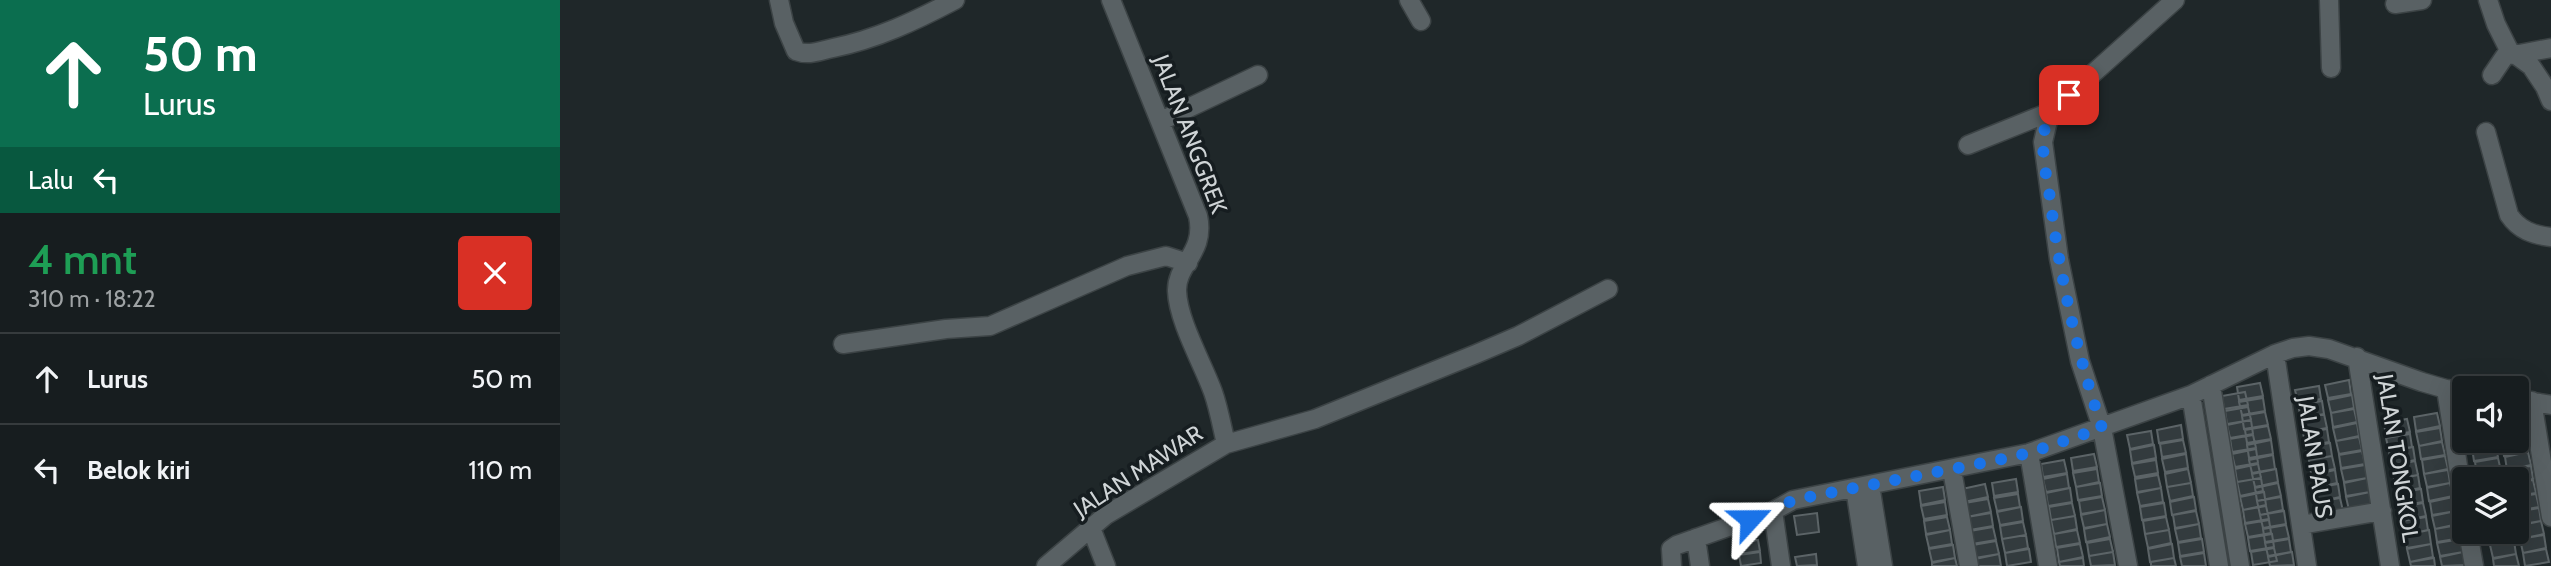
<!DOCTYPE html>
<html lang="id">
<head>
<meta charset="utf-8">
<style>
  body { margin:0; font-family:Cabin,sans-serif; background:#202628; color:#f1f3f6; height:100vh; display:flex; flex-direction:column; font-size:26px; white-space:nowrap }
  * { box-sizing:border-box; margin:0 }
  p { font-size:23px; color:#9ea2a4 }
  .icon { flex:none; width:38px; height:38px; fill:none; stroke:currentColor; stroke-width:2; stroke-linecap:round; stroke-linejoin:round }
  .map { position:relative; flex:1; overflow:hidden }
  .side { display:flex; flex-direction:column; background:#171d1f; width:560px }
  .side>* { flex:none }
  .hud { background:#0b6e4f; color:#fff; overflow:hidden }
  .controls { position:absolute; left:1892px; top:376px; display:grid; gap:14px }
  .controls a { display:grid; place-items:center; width:77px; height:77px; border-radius:7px; background:#171d1f; box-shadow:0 7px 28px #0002,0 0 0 2px #363b3d; font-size:35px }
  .pin { position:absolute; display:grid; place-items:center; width:60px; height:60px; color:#fff; margin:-30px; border-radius:14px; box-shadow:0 4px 10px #0006 }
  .me { position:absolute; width:77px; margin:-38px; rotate:66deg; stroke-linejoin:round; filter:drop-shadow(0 0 5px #0008) }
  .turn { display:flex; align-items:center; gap:24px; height:147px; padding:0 28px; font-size:32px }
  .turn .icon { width:91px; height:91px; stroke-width:2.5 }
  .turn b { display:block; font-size:49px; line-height:60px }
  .then { display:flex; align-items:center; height:66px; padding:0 28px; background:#0003; gap:14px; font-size:26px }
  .round { display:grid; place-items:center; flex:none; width:74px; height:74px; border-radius:7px; background:#202628 }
  .head { display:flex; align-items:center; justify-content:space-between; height:119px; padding:0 28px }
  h1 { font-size:42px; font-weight:600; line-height:52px; color:#1e9e55 }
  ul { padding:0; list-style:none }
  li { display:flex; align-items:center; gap:21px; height:91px; padding:0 28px; border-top:2px solid #363b3d }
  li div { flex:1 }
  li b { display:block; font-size:26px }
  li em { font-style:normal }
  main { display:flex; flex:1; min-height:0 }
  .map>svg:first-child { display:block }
</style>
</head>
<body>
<main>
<section class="side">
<div class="hud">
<div class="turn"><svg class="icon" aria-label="ahead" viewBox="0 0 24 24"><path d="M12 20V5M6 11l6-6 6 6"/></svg><div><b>50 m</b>Lurus</div></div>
<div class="then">Lalu<svg class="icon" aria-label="left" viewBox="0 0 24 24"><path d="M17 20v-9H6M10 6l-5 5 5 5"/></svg></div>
</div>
<div class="head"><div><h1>4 mnt</h1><p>310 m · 18:22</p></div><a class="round" style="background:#d93025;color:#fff"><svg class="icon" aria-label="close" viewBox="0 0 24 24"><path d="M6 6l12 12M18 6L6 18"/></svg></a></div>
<ul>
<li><svg class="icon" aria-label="ahead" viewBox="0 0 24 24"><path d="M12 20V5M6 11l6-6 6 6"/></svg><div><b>Lurus</b></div><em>50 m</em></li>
<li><svg class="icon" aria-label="left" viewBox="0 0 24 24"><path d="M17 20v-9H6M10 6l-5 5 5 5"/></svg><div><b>Belok kiri</b></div><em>110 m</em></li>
</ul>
</section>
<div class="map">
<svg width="1991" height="566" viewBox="0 0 1991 566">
  <rect width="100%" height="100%" fill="#1f2729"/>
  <path fill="#333b3e" stroke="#5c6467" stroke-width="2" d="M1789 380 1791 394 1768 398 1765 385Z
    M1700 383 1703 396 1679 400 1677 387Z
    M1759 386 1761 399 1738 403 1735 390Z
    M1685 392 1688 405 1664 409 1662 396Z
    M1792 395 1794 408 1771 413 1768 400Z
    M1703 398 1705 411 1682 415 1679 402Z
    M1762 401 1764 414 1741 418 1738 405Z
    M1688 407 1691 420 1667 424 1665 411Z
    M1794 409 1797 422 1773 427 1771 413Z
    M1705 412 1708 425 1684 429 1682 416Z
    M1877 413 1880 426 1856 431 1854 417Z
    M1764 414 1767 428 1743 432 1741 419Z
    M1847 419 1850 432 1826 436 1824 423Z
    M1691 420 1693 434 1670 438 1667 425Z
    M1797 423 1799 436 1776 441 1773 428Z
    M1621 425 1623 439 1599 443 1597 430Z
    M1708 426 1711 439 1687 443 1685 430Z
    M1880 428 1882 441 1859 446 1856 432Z
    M1767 429 1769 442 1746 446 1743 433Z
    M1591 431 1593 444 1570 449 1567 435Z
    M1850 434 1852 447 1829 451 1826 438Z
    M1693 435 1696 448 1672 452 1670 439Z
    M1799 437 1802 450 1779 454 1776 441Z
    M1965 438 1968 451 1944 456 1942 443Z
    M1623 440 1626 453 1602 457 1600 444Z
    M1711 440 1713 454 1689 458 1687 445Z
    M1882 442 1885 455 1861 459 1859 446Z
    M1770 443 1772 456 1749 460 1746 447Z
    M1935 444 1938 457 1914 461 1912 448Z
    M1594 445 1596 458 1572 463 1570 450Z
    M1853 447 1855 460 1832 465 1829 452Z
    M1696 449 1698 463 1675 467 1672 454Z
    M1802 451 1805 464 1781 468 1779 455Z
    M1968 452 1971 465 1947 470 1945 457Z
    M1534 454 1537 467 1513 471 1511 458Z
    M1626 454 1628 468 1605 472 1602 459Z
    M1713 455 1715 469 1692 473 1689 460Z
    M1772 456 1775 469 1751 473 1749 460Z
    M1885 456 1888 469 1864 474 1862 460Z
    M1938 458 1941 471 1917 475 1915 462Z
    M1504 460 1507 473 1483 477 1481 464Z
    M1596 460 1598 473 1575 477 1572 464Z
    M1855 461 1858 475 1834 479 1832 466Z
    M1698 464 1701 478 1677 482 1675 469Z
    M1805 465 1807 478 1784 482 1781 469Z
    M1971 466 1973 479 1956 482V480H1949L1947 470Z
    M1537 469 1539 482 1516 487 1513 473Z
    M1628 469 1631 483 1607 487 1605 474Z
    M1716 469 1718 482 1695 487 1692 474Z
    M1775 470 1777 483 1754 488 1752 475Z
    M1888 470 1890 483 1867 487 1864 474Z
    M1941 472 1942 480H1918L1917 476Z
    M1507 474 1509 488 1486 492 1483 479Z
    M1598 475 1601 488 1577 492 1575 479Z
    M1858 475 1860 488 1837 493 1834 480Z
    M1701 478 1703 491 1680 496 1677 482Z
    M1807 478 1810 492 1786 496 1784 483Z
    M1456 479 1458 492 1434 496 1432 483Z
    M1973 480 1976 493 1956 496V483Z
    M1540 483 1542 496 1518 500 1516 487Z
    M1631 483 1633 496 1610 501 1607 487Z
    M1718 483 1721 496 1697 501 1695 488Z
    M1890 483 1893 496 1869 501 1867 488Z
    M1425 484 1428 497 1404 502 1402 489Z
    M1778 484 1780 497 1757 502 1754 488Z
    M1383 487 1385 500 1361 505 1359 491Z
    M1510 488 1512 502 1488 506 1486 493Z
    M1601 488 1603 502 1580 506 1577 493Z
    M1861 489 1863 502 1840 506 1837 493Z
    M1704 492 1706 505 1683 510 1680 497Z
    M1810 492 1812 505 1789 510 1786 497Z
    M1458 494 1460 507 1437 511 1434 498Z
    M1976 494 1979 507 1956 511V497Z
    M1542 497 1545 510 1521 514 1519 501Z
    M1634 497 1636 510 1612 515 1610 502Z
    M1721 497 1723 510 1700 515 1697 501Z
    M1893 497 1896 511 1872 515 1870 502Z
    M1780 498 1783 511 1759 515 1757 502Z
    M1428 499 1431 512 1407 517 1405 503Z
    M1385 502 1387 515 1364 519 1361 506Z
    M1512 503 1515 516 1491 520 1489 507Z
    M1604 503 1606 516 1582 520 1580 507Z
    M1863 503 1866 516 1842 521 1840 507Z
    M1706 506 1709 519 1685 523 1683 510Z
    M1461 507 1463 521 1440 525 1437 512Z
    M1979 508 1981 521 1957 525 1956 512Z
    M1545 510 1547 524 1524 528 1521 515Z
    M1636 511 1639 524 1615 528 1613 515Z
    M1724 511 1726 524 1703 528 1700 515Z
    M1896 511 1898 524 1875 529 1872 516Z
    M1257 513 1259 532 1237 535 1234 516Z
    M1431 513 1433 526 1410 530 1407 517Z
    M1515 516 1517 529 1494 534 1491 520Z
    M1387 517 1390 530 1366 534 1364 521Z
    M1606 517 1609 530 1585 534 1583 521Z
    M1866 517 1868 530 1845 535 1842 521Z
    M1709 520 1711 533 1688 537 1685 524Z
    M1981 521 1984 534 1960 539 1957 526Z
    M1463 522 1466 535 1442 539 1440 526Z
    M1547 524 1550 537 1526 542 1524 529Z
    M1639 524 1641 538 1618 542 1615 529Z
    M1726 525 1729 538 1705 542 1703 529Z
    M1898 525 1901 538 1877 542 1875 529Z
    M1433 527 1436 540 1412 544 1410 531Z
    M1390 530 1392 544 1369 548 1366 535Z
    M1517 530 1520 543 1496 547 1494 534Z
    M1609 530 1611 543 1588 548 1585 534Z
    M1869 530 1871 544 1847 548 1845 535Z
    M1928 532H1952L1954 540 1930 544Z
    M1712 534 1714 547 1690 551 1688 538Z
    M1466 535 1468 548 1445 553 1442 539Z
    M1984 535 1986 548 1963 553 1960 539Z
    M1550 539 1553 552 1529 556 1527 543Z
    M1642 539 1644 552 1620 556 1618 543Z
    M1729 539 1731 552 1708 556 1705 543Z
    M1901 539 1903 552 1880 556 1877 543Z
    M1198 540 1200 551 1179 554 1178 543Z
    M1436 541 1439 554 1415 558 1413 545Z
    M1954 541 1956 554 1933 558 1930 545Z
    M1520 544 1523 557 1499 562 1497 548Z
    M1612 544 1614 558 1590 562 1588 549Z
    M1871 544 1873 557 1850 562 1847 549Z
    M1393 545 1395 558 1372 562 1369 549Z
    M1714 548 1717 561 1693 565 1691 552Z
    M1469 549 1471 562 1447 566 1445 553Z
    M1986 549 1989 562 1965 566 1963 553Z
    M1200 552 1201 563 1181 566 1179 555Z
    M1553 552 1555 565 1531 566 1529 556Z
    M1732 552 1734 565 1710 566 1708 557Z
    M1903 552 1906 565 1882 566 1880 557Z
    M1644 553 1646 566H1622L1620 557Z
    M1256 554 1257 565 1237 566 1235 557Z
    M1439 554 1441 566H1417L1415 559Z
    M1956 554 1959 566H1934L1933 559Z
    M1395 558 1397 566H1372V563Z
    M1523 558 1524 566H1500L1499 562Z
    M1614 558 1616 566H1591V562Z
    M1874 558 1875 566H1851L1850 562Z"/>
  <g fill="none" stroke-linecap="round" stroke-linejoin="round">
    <g stroke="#3c4345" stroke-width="21">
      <path id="minor" d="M219 0 224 23 236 51C249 56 259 51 273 48 317 39 355 21 395 0
        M551 0 638 216C646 253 616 264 617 291 618 321 643 364 653 392 659 409 662 427 666 444
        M849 0 861 21
        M1769 0 1771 68
        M1928 0 1936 24 1949 50 1971 66 1985 87 1991 101
        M1835 4 1862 0
        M1954 55 1991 48
        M1932 75 1949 50
        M1490 112 1483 142 1499 259 1520 361 1542 428 1568 566
        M601 121 698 75
        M1926 132 1949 215C1959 230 1973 235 1991 237
        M1408 145 1490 112 1615 0
        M283 344 386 329 430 326 567 266 606 256 628 263
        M1715 354 1747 566
        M1797 357 1830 566
        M1651 385 1680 566
        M1886 389 1904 504
        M1631 395 1659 566
        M1956 399 1991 405
        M1972 401 1991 517
        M1469 453 1488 566
        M1392 470 1409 566
        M1310 485 1323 566
        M1295 488 1307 566
        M1213 511 1221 566
        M1741 525 1822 511
        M531 528 546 566
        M1908 532 1914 566
        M1136 538 1140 566
        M486 566 546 515 666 444 755 419 916 354 958 336 1048 289
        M1112 566 1111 549 1117 545 1213 511 1233 500 1469 453 1631 395 1715 354 1733 348 1749 346 1769 349 1862 382 1886 389 1904 391"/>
    </g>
    <use href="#minor" stroke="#596164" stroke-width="18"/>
  </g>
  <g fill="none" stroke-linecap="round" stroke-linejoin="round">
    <path stroke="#1a73e8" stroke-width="12" stroke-dasharray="0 21.6" d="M1190 519 1213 511 1233 500 1433 461 1469 453 1542 428C1517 353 1500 277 1490 198 1486 172 1477 139 1490 113 1493 107 1503 100 1509 95"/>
  </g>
  <g text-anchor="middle" stroke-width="7" stroke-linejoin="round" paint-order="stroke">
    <g font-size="23" fill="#cfd4d6" stroke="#161d20">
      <text transform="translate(630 134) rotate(69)" y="8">JALAN ANGGREK</text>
      <text transform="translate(1755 457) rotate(81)" y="8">JALAN PAUS</text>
      <text transform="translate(1838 458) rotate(81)" y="8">JALAN TONGKOL</text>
      <text transform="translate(578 471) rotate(-33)" y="8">JALAN MAWAR</text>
    </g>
  </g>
</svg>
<div class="controls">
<a><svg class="icon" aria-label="sound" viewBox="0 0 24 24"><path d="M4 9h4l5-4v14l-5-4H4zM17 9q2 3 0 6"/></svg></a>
<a><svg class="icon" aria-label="layers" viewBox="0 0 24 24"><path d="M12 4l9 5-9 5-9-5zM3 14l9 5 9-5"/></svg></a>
</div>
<div class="pin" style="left:1509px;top:95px;background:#d93025"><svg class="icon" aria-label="arrive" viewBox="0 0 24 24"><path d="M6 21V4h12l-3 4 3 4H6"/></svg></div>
<svg class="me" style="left:1190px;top:519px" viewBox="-20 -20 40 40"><path d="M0-17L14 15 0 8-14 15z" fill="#1a73e8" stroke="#fff" stroke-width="4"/></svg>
</div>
</main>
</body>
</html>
